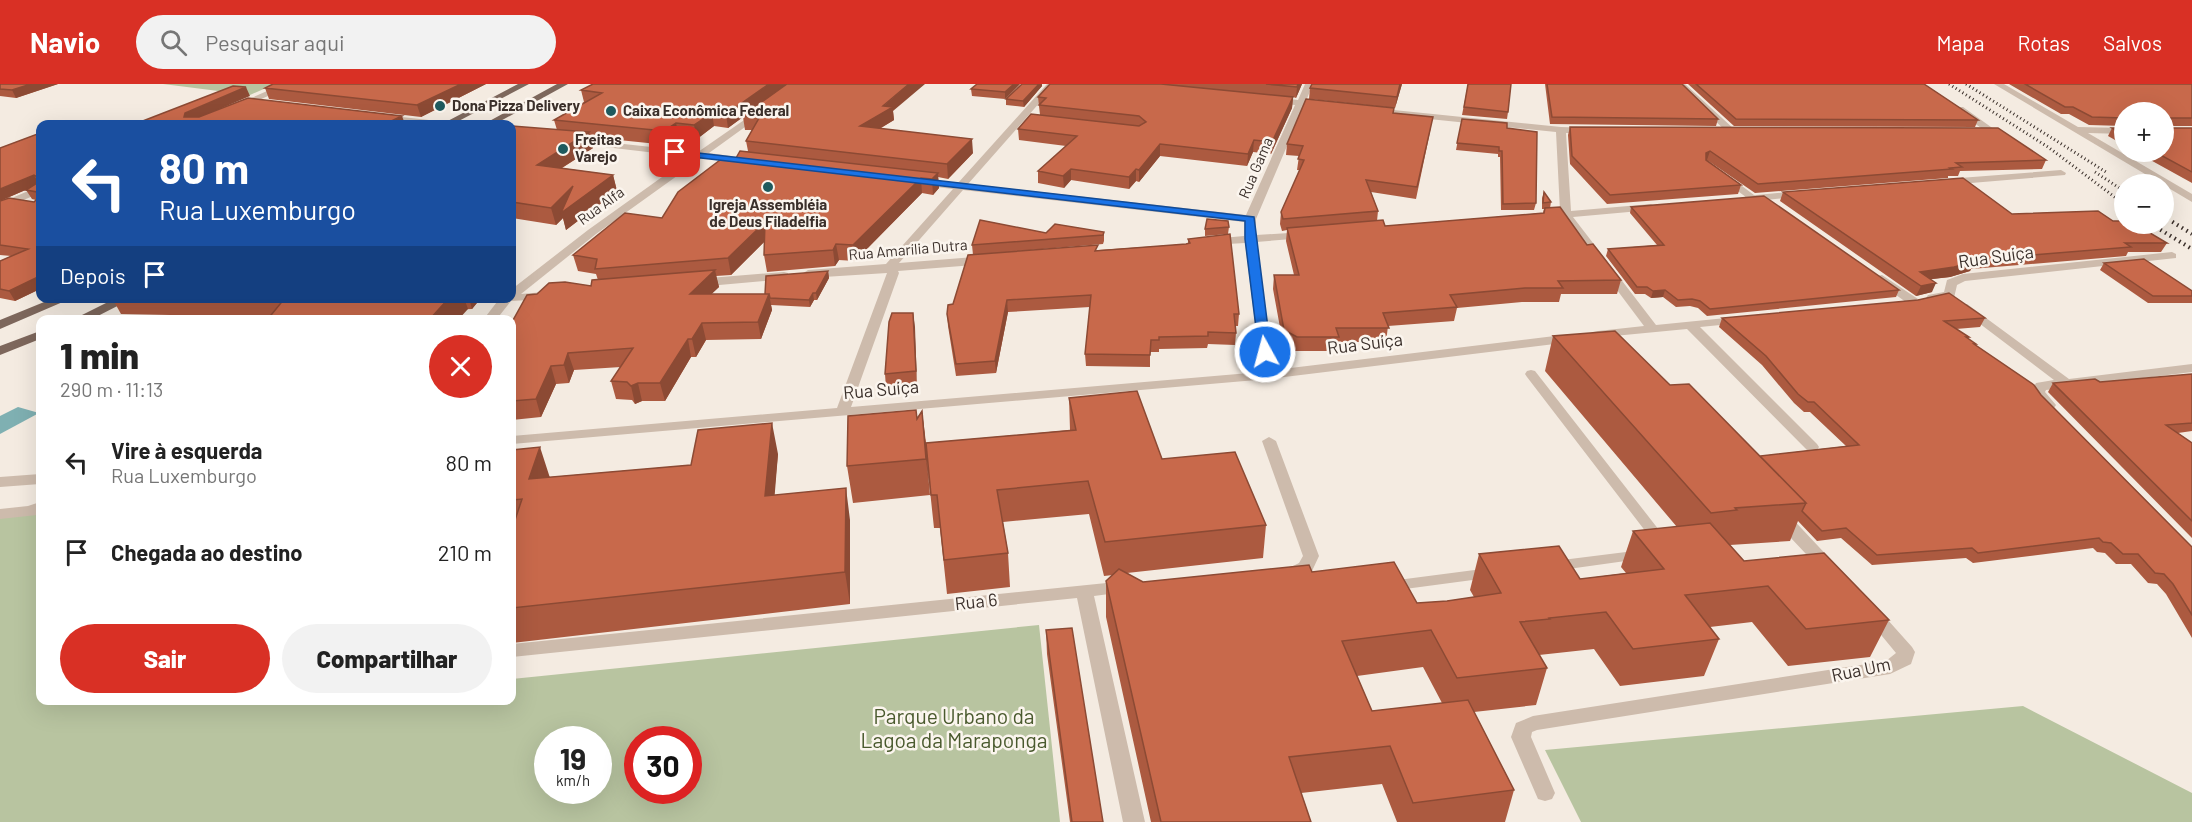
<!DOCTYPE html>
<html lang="pt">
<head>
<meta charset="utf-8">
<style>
  body { margin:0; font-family:Barlow,sans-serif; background:#f2f2f2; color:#222; height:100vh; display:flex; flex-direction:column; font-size:22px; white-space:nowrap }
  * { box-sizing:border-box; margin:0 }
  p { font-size:20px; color:#767676 }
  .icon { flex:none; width:33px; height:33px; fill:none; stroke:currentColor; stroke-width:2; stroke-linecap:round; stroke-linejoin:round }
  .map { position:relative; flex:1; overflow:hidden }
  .side { position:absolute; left:36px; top:231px; width:480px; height:390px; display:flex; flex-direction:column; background:#fff; border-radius:12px; box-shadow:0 6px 24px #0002 }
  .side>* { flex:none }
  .guide { position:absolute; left:36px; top:36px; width:480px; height:183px; border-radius:12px; box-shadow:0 6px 24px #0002; background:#1a4fa0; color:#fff; overflow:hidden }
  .buttons { position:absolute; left:2114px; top:18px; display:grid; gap:12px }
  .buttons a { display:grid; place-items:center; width:60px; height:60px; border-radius:50%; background:#fff; box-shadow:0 6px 24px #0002; font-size:30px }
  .speed { position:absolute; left:534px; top:642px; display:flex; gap:12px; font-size:30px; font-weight:700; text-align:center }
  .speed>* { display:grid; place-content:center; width:78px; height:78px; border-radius:50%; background:#fff; box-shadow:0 6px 24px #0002; line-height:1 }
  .speed small { font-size:15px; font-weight:400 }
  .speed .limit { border:9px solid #d22; background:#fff; color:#111 }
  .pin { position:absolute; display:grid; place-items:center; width:51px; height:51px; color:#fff; margin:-26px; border-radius:12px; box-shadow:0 3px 9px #0006 }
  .me { position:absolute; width:66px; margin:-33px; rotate:353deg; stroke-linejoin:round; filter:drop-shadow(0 0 4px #0008) }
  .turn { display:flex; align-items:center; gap:21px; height:126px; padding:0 24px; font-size:27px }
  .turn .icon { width:78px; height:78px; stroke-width:2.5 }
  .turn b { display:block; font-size:42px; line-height:51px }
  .then { display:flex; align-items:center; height:57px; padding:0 24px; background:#0003; gap:12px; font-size:22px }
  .round { display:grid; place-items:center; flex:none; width:63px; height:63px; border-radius:32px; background:#f2f2f2 }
  .overview { display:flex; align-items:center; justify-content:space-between; height:102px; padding:0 24px }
  h1 { font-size:36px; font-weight:800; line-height:45px }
  .button { display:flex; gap:12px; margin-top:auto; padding:12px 24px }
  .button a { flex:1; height:69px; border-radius:36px; background:#d93025; color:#fff; font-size:24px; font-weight:800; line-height:69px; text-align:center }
  .button a+a { background:#f2f2f2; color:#222 }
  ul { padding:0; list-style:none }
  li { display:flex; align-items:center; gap:18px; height:90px; padding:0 24px }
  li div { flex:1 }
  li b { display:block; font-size:22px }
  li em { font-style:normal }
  header { display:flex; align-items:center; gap:36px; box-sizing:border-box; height:84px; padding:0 30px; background:#d93025; color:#fff }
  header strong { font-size:28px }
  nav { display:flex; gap:33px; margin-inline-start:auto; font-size:21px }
  .search { width:420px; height:54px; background:#f2f2f2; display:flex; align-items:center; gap:15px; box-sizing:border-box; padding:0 21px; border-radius:33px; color:#767676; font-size:22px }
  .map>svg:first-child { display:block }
</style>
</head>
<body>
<header>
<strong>Navio</strong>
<div class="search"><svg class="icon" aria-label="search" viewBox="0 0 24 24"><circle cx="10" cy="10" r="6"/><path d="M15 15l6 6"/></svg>Pesquisar aqui</div>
<nav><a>Mapa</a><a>Rotas</a><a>Salvos</a></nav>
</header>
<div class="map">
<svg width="2192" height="738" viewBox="0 0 2192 738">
  <rect width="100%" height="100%" fill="#f4ebe1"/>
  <path fill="#b8c4a0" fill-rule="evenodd" d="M163 0H275L250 11Z
    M40 423V616L279 617V619L301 616H512V595L1039 541 1060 738H0V430L31 427ZM548 656H598V706H548ZM638 656H688V706H638Z
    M2023 622 2192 709V738H1581L1545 666Z"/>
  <path fill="#7fb0b2" d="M18 323 39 329 0 350V332Z"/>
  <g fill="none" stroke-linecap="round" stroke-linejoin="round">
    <path fill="#cdbbac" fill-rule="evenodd" d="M1724 93H1730L1758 114 1750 116 1724 97Z
      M1531 286 1535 287 1666 455 1668 458 1666 461H1656L1527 293 1525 290 1527 287Z
      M1642 466 1647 468 1650 471 1647 474 1554 487 1549 486 1546 482 1549 478 1554 477Z
      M1490 484 1495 485 1498 489 1495 493 1390 507 1385 506 1382 502 1385 498 1390 497Z"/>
    <path fill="#cdbbac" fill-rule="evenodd" d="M40 418V429L37 431 0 435V425L28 422Z"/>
    <path fill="#cdbbac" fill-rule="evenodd" d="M283 0H295L241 24 233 22Z
      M1047 0H1056L968 100 1246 131 1295 21 1273 19 1268 16 1273 13 1298 16 1305 0H1313L1306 17 1328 21 1323 24 1304 22 1256 135V151L1304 148 1310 151 1304 154 1256 158 1274 286 1571 250 1578 254 1571 258 1268 295 512 360V352L837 324 887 189 808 194 802 190 808 186 886 180 953 105 919 101 914 98 915 96 958 99ZM963 106 1244 138V152L1211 155 1205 158 1211 161 1245 159 1261 288 851 323 899 189 898 187 987 180 993 176 987 172 899 179Z
      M1676 0H1685L1734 45V49H1728Z
      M1994 0H2004L2078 43 2124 44V50L2088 49 2192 110V118Z
      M1957 23H1963L1998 48 1993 51H1976V47L1984 46 1957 27Z
      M1374 24 1561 43 1592 44V48L1589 49H1566L1571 127 1651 120 1656 123 1651 126 1573 133 1656 241 1746 232 1747 235 1741 239 1700 243 1817 360 1819 363 1817 366H1807L1687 245 1593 254 1591 251 1593 248 1598 247 1644 242 1563 134 1546 135 1540 132 1546 129 1560 127 1556 48 1371 29V25Z
      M760 25 765 28 763 30 709 69 745 74V78L702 74 596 150 521 210 544 208 550 212 548 215 511 217 496 236H483L500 214H512V205L588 146 690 73 571 59 568 58V54L698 68Z
      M384 31 438 37 443 40H417L381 36V32Z
      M2061 86 2066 89 2065 91 1947 101 1942 98 1947 95Z
      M40 102V109L0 126V119Z
      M1800 107 1805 110 1804 112 1746 118 1741 115 1746 112Z
      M2172 168 2176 170V174L1965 197 1957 201 1954 214 1932 218 1926 214 1928 211 1944 208 1947 196 1963 190Z
      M784 188 788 189V195L697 203 691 199 697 195Z
      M1882 191 1918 215 1920 218 1918 221H1910L1878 198V192Z
      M1967 220 2069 295 2192 280V288L2046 306 2045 308 2056 321 2054 324H2044L2031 308 2036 299 2054 296 1963 227 1961 224 1963 221Z
      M1269 353 1276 357 1319 472 1312 487 1291 496 1285 494 1282 490 1285 486 1299 479 1303 472 1262 357Z
      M40 390V400L0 403V393Z
      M1781 428 1787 429 1834 479 1836 483 1834 487H1822L1775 437 1773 433 1775 429Z
      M1126 497 1132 499 1135 503 1132 507 1094 512 1145 738H1123L1077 514 512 573V560Z
      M1872 523 1878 525 1912 563 1915 568 1911 580 1890 590 1537 646 1532 648 1531 653 1555 709 1552 715 1545 717 1538 715 1511 653 1516 639 1533 632 1886 577 1896 569 1863 529 1866 525Z"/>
    <path fill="#7d675c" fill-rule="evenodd" d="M518 0H529L453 40H442Z
      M557 0H568L495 40H484Z
      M54 214H72L0 245V236Z
      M116 214H133L90 236H72Z
      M40 247V255L0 271V262Z"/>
    <path stroke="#3b302b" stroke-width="3" stroke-dasharray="1 3" stroke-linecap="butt" d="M1949 0 2048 63 2124 120
      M1966 0 2106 88
      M2095 88 2124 107"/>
    <path stroke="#3b302b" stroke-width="4" stroke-dasharray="1.5 4" stroke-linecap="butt" d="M2163 132 2192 150
      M2151 140 2192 165"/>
  </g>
  <path fill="#ac5a40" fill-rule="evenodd" d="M0 0H58L16 14 0 12Z
    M273 0H486L421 33 269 15 265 4Z
    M1020 0 1005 15 972 12 971 5Z
    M1022 0H1042V2L1024 23 1006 21V15Z
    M1050 0H1302L1296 14 1293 13 1292 24 1271 70 1253 68 1247 82 1160 72 1139 98 1136 97 1129 105 1071 96 1064 104 1038 99V87L1066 62 1019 56 1018 45 1040 31 1038 13Z
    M1402 0 1395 24 1309 15 1310 4Z
    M1468 0 1508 28 1507 35 1462 31Z
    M1545 0H1682L1718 35 1716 42 1550 40Z
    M1688 0H1924L1978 36 1975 43 1734 42Z
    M2009 0H2192V42H2165L2167 44H2192V99L2136 68H2163L2124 28V42L2089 41 2069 30H2061Z
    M581 6 893 27 894 36 881 44 973 69 948 95 938 93 939 104 933 111 922 109 855 177 839 176 835 182 767 188 764 171 765 157 731 191 716 192 719 203 711 210H765L828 187 829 194 817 216H814L810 223 771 221 772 226 761 255 706 256 696 273H691L665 317H642L635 320 632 316 616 315 611 297 621 283 574 286 569 299 556 300 541 333 512 336V238L537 210 591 202 598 196 596 190 578 187 573 171 662 134 736 74 748 67 746 57 752 46H745L743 33 728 44 714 42 697 55 679 53 667 61 590 53 593 64 562 84 613 91 617 107 566 146 563 134 556 141 512 134V42L557 46 554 36 584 18Z
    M1394 29 1431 43 1416 115 1371 108 1378 127 1377 137 1385 142 1543 129 1544 125H1542V114L1544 108 1551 118 1550 124 1587 161 1621 196 1617 210H1561L1559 218H1522L1457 224 1454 237 1388 242 1386 258H1338L1337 267H1295L1283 260 1273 205 1274 191H1294L1286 157 1287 146 1282 147 1280 140 1281 128 1300 86H1297L1299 72 1286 71 1287 60Z
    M1462 35 1507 44 1536 119 1534 126H1501L1500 73H1498V70L1456 66Z
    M1570 43 2046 76 2042 85 1960 87 1958 92H1948V94L1755 109 1707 76 1741 101 1738 110 1607 120 1570 80 1568 51Z
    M2112 44H2124V61L2108 52Z
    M40 49V205L15 217 0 214V177L11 172 0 171V117L34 118 36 116 32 115 26 106 28 105 0 117Z
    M1783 108 2012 130 2113 137 2167 159 2161 168H2128L2126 172 1971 185 1970 187 1950 193 1931 195 1932 208 1916 212 1780 117Z
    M1631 123 1899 206 1896 213 1707 232 1698 224 1690 222 1676 223 1663 213 1651 214 1645 210H1635L1606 172 1608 165 1657 161 1630 129Z
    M1229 143 1228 150 1205 152V145Z
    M1104 148V157L1103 160 973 171 972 161 1046 149Z
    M1188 155 1239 230 1238 242H1236V249L1235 261 1208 260 1207 264 1159 265V268H1150V283L1086 282 1085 270 1090 223 1008 228 996 289 956 292 948 242 947 230 953 220 1098 166 1188 160Z
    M2104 179 2192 207V219H2148L2100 186Z
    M112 214H481L472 225 269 233 121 230Z
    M913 229 917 302 886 304 885 290Z
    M1722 234H1985L1980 243 1956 245 1969 253 1968 255 1976 260 1975 261 2041 311 2192 463V554L2166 510 2157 500 2148 499 2131 480H2116L2105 469 2097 468 2093 464 1973 479 1966 474 1872 481 1841 454 1817 457 1798 437 1790 457 1730 461 1744 477 1889 536 1870 573 1788 582 1752 538 1710 543 1719 555 1704 592 1620 602 1594 565 1539 571 1547 584 1536 621 1474 628 1514 706 1505 738H1397L1382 700 1301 709 1311 738H1151L1106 533V497L1113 491 1104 492 1089 430 1003 438 1008 469 1010 503 947 510 940 444H934L926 369 930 411 853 419 847 382 917 334 922 327 926 359 1070 346 1069 314 1162 375 1266 441 1263 474 1127 489 1143 498 1312 488 1417 519 1447 517 1474 513 1470 506 1479 470 1580 495 1626 489 1621 483 1633 447 1677 443 1545 287 1553 252 1670 301 1760 372 1846 362 1810 328H1804L1794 319 1762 281 1719 243ZM1423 583 1442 619 1372 627 1357 592Z
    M2192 290V347L2178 349 2192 359V454L2048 308 2053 299 2100 298Z
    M512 366 550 393 691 381 778 370 774 411 850 436V520L512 559Z
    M1046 546 1103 738H1070L1047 570Z"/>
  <path fill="#8c4a34" d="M31 0H58L16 14 12 6Z
    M461 0H486L421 33 417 21Z
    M769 0H789L742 32 743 33 728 44 726 30Z
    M909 0H925L893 27 894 36 862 55 860 42Z
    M1014 0H1020L1005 15V8Z
    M1039 0H1042V2L1024 23 1023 17Z
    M1298 0H1302L1296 14 1297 3Z
    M1400 0H1402L1395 24 1397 13Z
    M246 3 250 12 189 38 184 33 185 29Z
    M1293 13 1292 24 1271 70 1272 58Z
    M712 29 714 42 697 55 694 41Z
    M402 32 405 40H385Z
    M676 39 679 53 667 61 664 47Z
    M589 48 593 64 541 97 537 81Z
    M972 55 973 69 948 95 947 80Z
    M1254 56 1253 68 1247 82 1248 70Z
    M1160 60V72L1139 98V86Z
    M1710 67 1707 76 1703 78 1706 69Z
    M1071 85V96L1064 104 1063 92Z
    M1136 85V97L1129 105V93Z
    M938 89 939 104 933 111 932 95Z
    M34 91 39 100 0 117V105Z
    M613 91 617 107 566 146 563 134 556 141 551 124 573 102Z
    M921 94 922 109 855 177 853 161Z
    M765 138 768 154 731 191 728 174Z
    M836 160 839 176 835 182 833 166Z
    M1974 178 1970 187 1950 193 1916 197 1920 188Z
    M715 186 719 203 694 227 690 210Z
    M828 187 829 194 817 216 816 209Z
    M40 192V205L15 217 9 207Z
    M1936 199 1932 208 1916 212 1921 202Z
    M1665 206 1663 213 1651 214 1653 207Z
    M813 209 814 216 810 223 809 216Z
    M769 210 772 226 761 255 758 238Z
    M449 214H464L468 225 458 236H429Z
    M469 214H481L472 225Z
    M1007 216 1008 228 996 289 995 277Z
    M913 229 915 243 917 302 916 287Z
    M702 239 706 256 696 273 692 255Z
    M688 255 691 273 665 317 660 299Z
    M568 269 574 286 569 299 564 281Z
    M551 282 556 300 541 333 536 315Z
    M638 299 642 317 635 320 631 302Z
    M922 327 926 363 930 411 926 375Z
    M772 339 778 370 772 444 765 412Z
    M540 363 550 394 529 395Z
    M846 404 850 436V520L845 488Z"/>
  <path fill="#c8694b" stroke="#8c4a34" stroke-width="1.5" d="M0 0H31L12 6 0 5Z
    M273 0H461L417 21 265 4Z
    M593 0H769L726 30 712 29 694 41 676 39 664 47 554 36 602 9 581 6Z
    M787 0H909L883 22 893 23 860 42 972 55 947 80 746 57 759 34 742 32Z
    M977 0H1014L1005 8 971 5Z
    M1022 0H1039L1023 17 1006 15Z
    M1050 0H1161L1293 13 1272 58 1254 56 1248 70 1160 60 1139 86 1136 85 1129 93 1071 85 1063 92 1038 87 1077 52 1018 45 1031 30 1139 42 1146 38 1139 32 1039 21 1046 14 1038 13Z
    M1266 0H1298L1297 3Z
    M1312 0H1400L1397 13 1310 4Z
    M1468 0H1511L1508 28 1464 23Z
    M1547 0H1682L1718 35 1552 33Z
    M1696 0H1924L1978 36 1736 35Z
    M2025 0H2192V34H2167L2165 42 2167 44H2192V88L2155 68H2163V28H2124V34L2092 33 2073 23H2065Z
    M233 2 246 3 185 29 184 33H199L248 14 402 32 385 40H135Z
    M1306 15 1394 24 1393 29 1433 33 1417 103 1366 96 1378 127 1283 135 1281 128 1304 76 1298 75 1303 62 1287 60Z
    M1462 35 1507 39V44L1537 48 1536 119 1503 120 1502 67H1499V63L1457 59Z
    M512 42 589 48 537 81 613 91 561 129 573 102 551 124 512 118Z
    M1570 43 1998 44 2046 76 1956 79 1962 83 1950 84 1952 85 1758 100 1710 67 1706 69V76L1741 101 1610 111 1572 72Z
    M2112 44H2124V51Z
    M40 49V192L9 207 0 205V177L28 165 0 161V117L9 114 34 118 37 115V108L26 106 37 99V93L34 91 0 105V64Z
    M740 67 938 89 932 95 921 94 853 161 836 160 833 166 764 171 765 138 728 174 595 185 597 175 573 171 625 129 662 134 678 108 724 73 736 74Z
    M1963 94 2012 130 2098 127 2113 137H2124V140H2135L2167 159H2125L2131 163 1972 176 1974 178 1954 183 1920 188 1936 199 1921 202 1783 108Z
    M1544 108 1551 118 1543 119Z
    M1764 112 1899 206 1710 225 1700 217 1692 215 1678 216 1665 206 1653 207 1647 203H1637L1608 165 1664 161 1631 123Z
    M1560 123 1587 161 1593 160 1621 196 1558 197 1563 204H1525L1450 211 1457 223 1383 229 1389 244H1336L1339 253H1297L1284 246 1274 191H1299L1287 144 1383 136 1385 142 1544 129 1545 124Z
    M1207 135 1228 137 1229 143 1205 145Z
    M980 136 1046 149 1055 140 1104 148 1103 151 972 161Z
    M1230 150 1239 230H1234L1236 249 1208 248V252L1159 253V256H1151L1150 271 1085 270 1091 211 1007 216 995 277 956 280 947 230 948 221 953 220 968 171 1098 161 1095 167 1186 160 1190 159 1188 155Z
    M2144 175 2192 207V212H2153L2104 179Z
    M715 186 690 210H769L758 238 702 239 692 255H688L660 299H638L631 302 627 298 611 297 633 264 568 269 564 281 551 282 536 315 512 317V238L527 211 537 210 549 199 565 198 591 202 592 196Z
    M828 187 816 209H813L809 216 770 214 769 210H765L766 192Z
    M1949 209 1985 234 1944 237 1969 253H1966L1976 260H1974L2034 301 2041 311 2192 463V531L2173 500 2164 490 2155 489 2138 470H2123L2111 459 2103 458 2099 454 1978 469 1972 464 1877 471 1846 444 1822 447 1802 427 1806 419 1760 372 1859 361 1814 318H1808L1798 310 1766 272 1722 234 1918 216Z
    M285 214H449L429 236H267Z
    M892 229H913L916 287 885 290 889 238Z
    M1615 247 1670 301 1689 300 1806 419 1735 424 1737 426 1711 429 1553 252Z
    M2192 290V339L2166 341 2192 359V437L2053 299 2095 295 2100 298Z
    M1137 307 1162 375 1235 368 1266 441 1105 458 1088 397 997 406 1008 469 944 476 937 411H931L926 359 1076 346 1069 314Z
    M916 326 917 335 922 327 926 375 847 382 848 332Z
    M772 339 765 412 846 404 845 488 512 524V445L522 415 512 416V366L540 363 529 395 691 381 698 346Z
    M1710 439 1744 477 1824 469 1889 536 1806 545 1768 502 1685 511 1719 555 1633 565 1606 528 1549 534 1550 535 1520 538 1547 584 1457 594 1431 546 1342 557 1372 627 1468 616 1514 706 1413 719 1390 662 1289 673 1311 738H1161L1106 497 1119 485 1143 498 1309 481 1312 488 1394 478 1417 519 1447 517 1501 509 1479 470 1559 462 1580 495 1664 485 1633 447Z
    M1072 544 1103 738H1072L1046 546Z"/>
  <path fill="#1a73e8" stroke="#114b97" stroke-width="1.5" d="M672 66 1254 133 1271 268 1265 272 1259 268 1245 155V137L675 71 672 70Z"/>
  <g fill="#1f5a5e" stroke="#fbf5ee" stroke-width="2">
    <circle cx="440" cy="22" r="6"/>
    <circle cx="611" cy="27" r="6"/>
    <circle cx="563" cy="65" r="6"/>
    <circle cx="768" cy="103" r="6"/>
  </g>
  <g text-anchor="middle" stroke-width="5" stroke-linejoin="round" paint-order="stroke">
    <g font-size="15" font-weight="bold" fill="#3b302b" stroke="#fbf5ee" text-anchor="start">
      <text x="452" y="27">Dona Pizza Delivery</text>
      <text x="623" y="32">Caixa Econômica Federal</text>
      <text x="575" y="61">Freitas<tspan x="575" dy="17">Varejo</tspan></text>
      <text x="768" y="126" text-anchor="middle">Igreja Assembléia<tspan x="768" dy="17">de Deus Filadelfia</tspan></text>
    </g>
    <g font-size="15" fill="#3b302b" stroke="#fbf5ee">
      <text transform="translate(1256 84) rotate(-67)" y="5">Rua Gama</text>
      <text transform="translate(601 122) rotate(-36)" y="5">Rua Alfa</text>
      <text transform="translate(908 166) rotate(-5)" y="5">Rua Amarília Dutra</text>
    </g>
    <g font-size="18" fill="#3b302b" stroke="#fbf5ee">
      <text transform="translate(1996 173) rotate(-8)" y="6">Rua Suíça</text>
      <text transform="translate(1365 260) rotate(-7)" y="6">Rua Suíça</text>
      <text transform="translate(881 306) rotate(-5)" y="6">Rua Suíça</text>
      <text transform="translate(976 518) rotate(-6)" y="6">Rua 6</text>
      <text transform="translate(1861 586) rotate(-12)" y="6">Rua Um</text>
    </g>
    <g font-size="21" fill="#4a5a2e" stroke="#fbf5ee">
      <text x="954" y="640">Parque Urbano da<tspan x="954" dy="24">Lagoa da Maraponga</tspan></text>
    </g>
  </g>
</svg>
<div class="buttons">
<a>+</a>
<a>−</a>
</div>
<div class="speed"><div>19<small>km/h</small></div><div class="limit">30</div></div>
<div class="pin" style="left:675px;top:68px;background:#d93025"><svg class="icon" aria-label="arrive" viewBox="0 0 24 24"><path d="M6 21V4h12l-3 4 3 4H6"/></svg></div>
<svg class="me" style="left:1265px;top:268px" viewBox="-20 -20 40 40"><circle r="17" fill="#1a73e8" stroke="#fff" stroke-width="3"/><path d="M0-11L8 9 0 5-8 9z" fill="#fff"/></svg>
<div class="guide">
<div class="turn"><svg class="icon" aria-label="left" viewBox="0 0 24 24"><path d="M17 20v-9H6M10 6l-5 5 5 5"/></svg><div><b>80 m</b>Rua Luxemburgo</div></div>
<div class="then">Depois<svg class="icon" aria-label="arrive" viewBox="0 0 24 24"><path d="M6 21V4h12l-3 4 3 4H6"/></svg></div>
</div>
<section class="side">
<div class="overview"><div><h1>1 min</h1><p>290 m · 11:13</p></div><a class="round" style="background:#d93025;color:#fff"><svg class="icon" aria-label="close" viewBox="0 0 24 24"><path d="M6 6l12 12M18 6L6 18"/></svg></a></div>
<ul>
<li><svg class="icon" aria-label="left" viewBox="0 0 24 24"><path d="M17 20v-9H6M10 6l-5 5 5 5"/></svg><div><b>Vire à esquerda</b><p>Rua Luxemburgo</p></div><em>80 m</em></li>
<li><svg class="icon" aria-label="arrive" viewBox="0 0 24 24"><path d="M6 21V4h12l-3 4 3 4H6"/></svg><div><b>Chegada ao destino</b></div><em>210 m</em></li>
</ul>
<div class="button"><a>Sair</a><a>Compartilhar</a></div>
</section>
</div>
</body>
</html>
